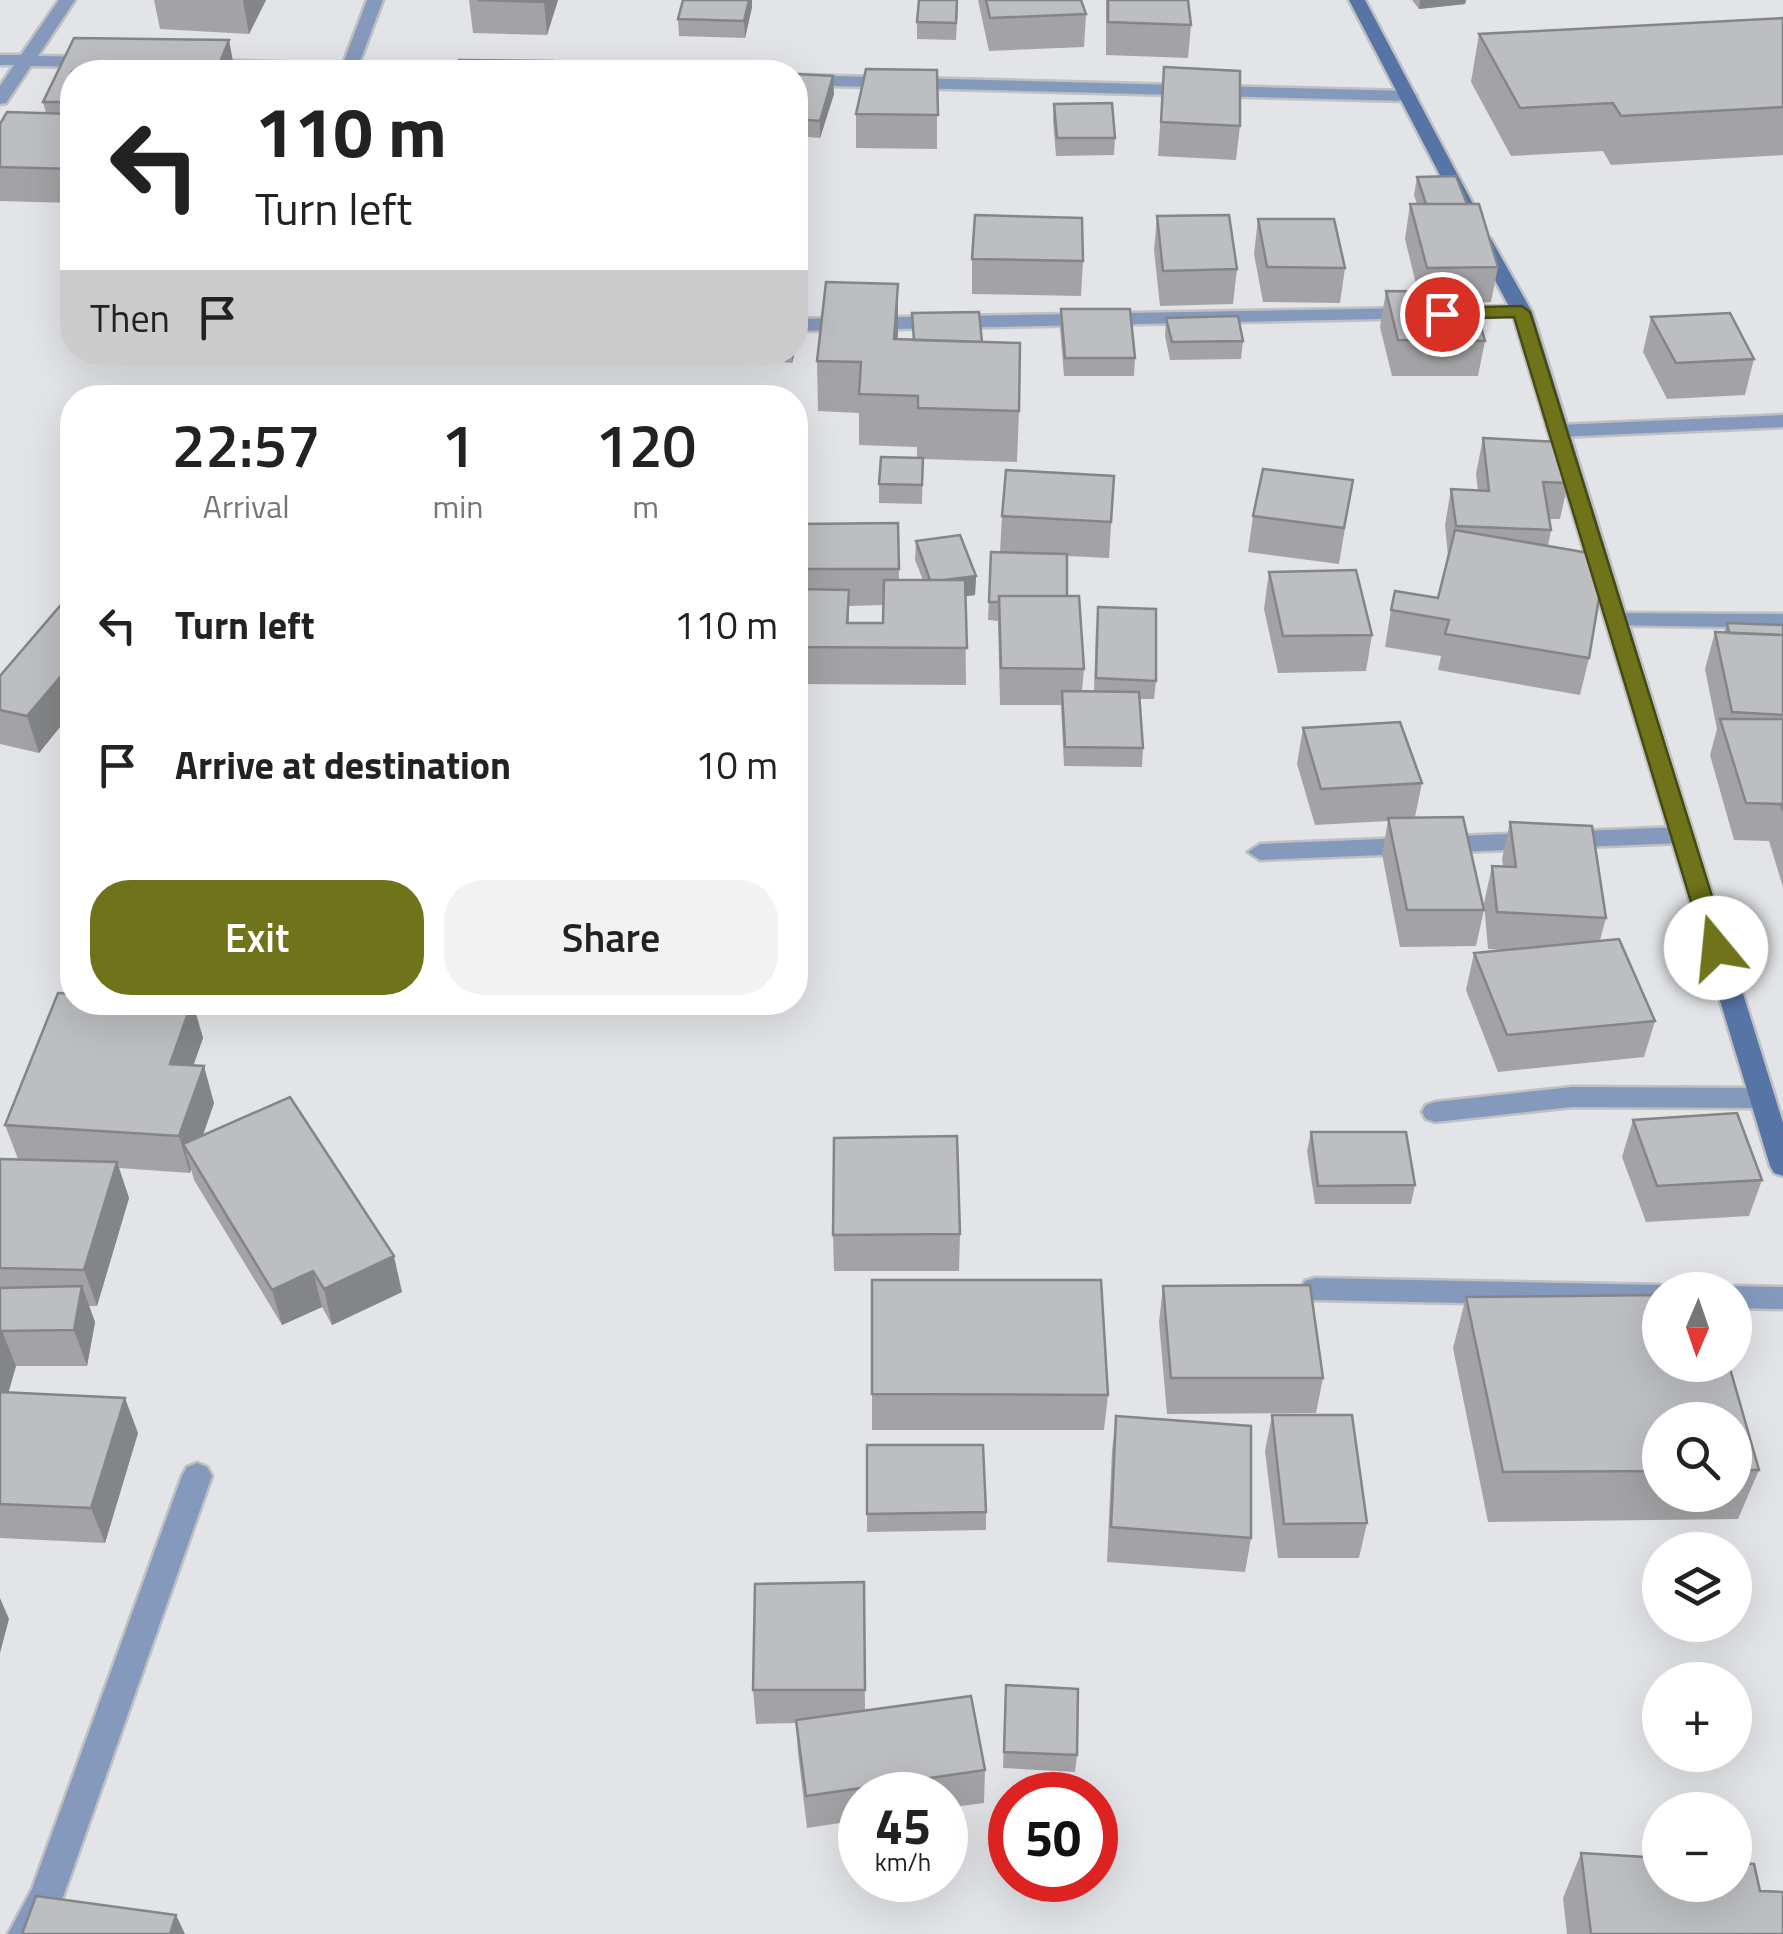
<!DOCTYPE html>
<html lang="en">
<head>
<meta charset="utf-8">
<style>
  body { margin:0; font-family:"Titillium Web",sans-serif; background:#f2f2f2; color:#222; height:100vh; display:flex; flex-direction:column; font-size:38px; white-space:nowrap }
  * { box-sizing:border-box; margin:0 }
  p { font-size:32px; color:#767676 }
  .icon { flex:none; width:55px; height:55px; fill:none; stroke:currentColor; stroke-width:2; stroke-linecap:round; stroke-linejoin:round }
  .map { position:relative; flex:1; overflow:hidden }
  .drawer { position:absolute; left:60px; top:385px; width:748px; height:630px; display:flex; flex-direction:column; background:#fff; border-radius:40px; box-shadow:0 10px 40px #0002 }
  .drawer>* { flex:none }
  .banner { position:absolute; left:60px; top:60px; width:748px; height:305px; border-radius:40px; box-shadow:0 10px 40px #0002; background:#fff; color:#222; overflow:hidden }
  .needle { width:65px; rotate:182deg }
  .fabs { position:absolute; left:1642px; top:1272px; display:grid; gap:20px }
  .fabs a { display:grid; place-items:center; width:110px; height:110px; border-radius:50%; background:#fff; box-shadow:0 10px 40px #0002; font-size:50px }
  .speed { position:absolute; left:838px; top:1772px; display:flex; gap:20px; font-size:50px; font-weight:700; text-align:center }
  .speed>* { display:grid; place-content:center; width:130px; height:130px; border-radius:50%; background:#fff; box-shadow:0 10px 40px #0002; line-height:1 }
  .speed small { font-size:25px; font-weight:400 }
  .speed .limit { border:15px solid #d22; background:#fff; color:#111 }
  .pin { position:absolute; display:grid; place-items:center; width:85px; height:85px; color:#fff; margin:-42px; border:5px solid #fff; border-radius:50%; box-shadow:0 2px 10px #0007 }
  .me { position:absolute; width:110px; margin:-55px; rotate:343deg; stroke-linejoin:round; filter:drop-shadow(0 0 8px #0008) }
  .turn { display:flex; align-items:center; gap:35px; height:210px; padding:0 30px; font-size:45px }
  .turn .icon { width:130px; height:130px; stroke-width:2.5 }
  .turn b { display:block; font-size:70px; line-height:85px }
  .then { display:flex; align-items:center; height:95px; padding:0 30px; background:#0003; gap:20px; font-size:38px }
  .eta { display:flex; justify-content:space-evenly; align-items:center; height:170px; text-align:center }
  .eta b { font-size:60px; font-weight:600; line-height:70px }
  .cta { display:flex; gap:20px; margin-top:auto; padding:20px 30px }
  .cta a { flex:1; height:115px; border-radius:40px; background:#6f7319; color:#fff; font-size:40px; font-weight:600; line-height:115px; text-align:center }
  .cta a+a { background:#f2f2f2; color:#222 }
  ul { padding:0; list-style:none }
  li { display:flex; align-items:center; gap:30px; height:140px; padding:0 30px }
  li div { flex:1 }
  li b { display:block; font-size:38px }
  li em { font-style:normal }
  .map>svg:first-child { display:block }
</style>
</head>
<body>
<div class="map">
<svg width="1783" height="1934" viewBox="0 0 1783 1934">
  <rect width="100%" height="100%" fill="#e2e4e7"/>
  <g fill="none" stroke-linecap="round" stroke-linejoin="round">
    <g stroke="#bec0c2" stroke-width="5">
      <path id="service" d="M1783 415V427L1558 437 1548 431 1558 425Z
        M1616 613 1783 614V628L1608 625 1605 620 1608 615Z"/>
    </g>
    <g stroke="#bec0c2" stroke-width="5">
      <path id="minor" d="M59 0H75L38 56 95 57 103 62 95 67 31 66 6 103 0 104V86L14 65H0V55H21Z
        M367 0H383L359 64 476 67 484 72 200 70 192 65 200 60 343 64Z
        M795 75 1408 91 1417 96 1408 101 795 85Z
        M1522 306 1532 312 1529 316 795 331V319Z
        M1682 827 1694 835 1682 843 1260 860 1248 852 1260 844Z
        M1572 1087 1762 1088 1771 1091 1775 1098 1771 1105 1762 1108 1572 1107 1435 1122 1426 1119 1422 1112 1426 1105 1435 1102Z
        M1315 1278 1660 1285 1671 1290H1660V1307L1315 1300 1305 1297 1301 1289 1305 1281Z
        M1735 1286 1783 1287V1309L1735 1308V1290H1725Z
        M197 1463 207 1467 212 1476 63 1897 43 1934H8L32 1889 182 1476 187 1467Z"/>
    </g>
    <g stroke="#bec0c2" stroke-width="5">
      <path id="secondary" d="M1349 0H1365L1473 204 1470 208H1458L1455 204Z
        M1482 233 1491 239 1532 312 1783 1123V1176L1774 1173 1770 1166 1512 312 1473 239Z"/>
    </g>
    <use href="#service" fill="#8599bd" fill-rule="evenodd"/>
    <use href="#minor" fill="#8599bd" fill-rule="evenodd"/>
    <use href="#secondary" fill="#5774a7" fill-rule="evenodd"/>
  </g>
  <path fill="#a3a3a6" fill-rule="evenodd" d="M154 0H266L249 34 160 29Z
    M469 0H558L547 35 473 33Z
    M958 0 956 40 917 39V22Z
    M978 0H1081L1086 14 1084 47 989 51Z
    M1106 0H1188L1191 25 1188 58 1106 55Z
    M1412 0H1466L1465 4 1419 9Z
    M752 7 745 38 679 36 678 19Z
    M1783 18V155L1611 165 1603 151 1511 156 1471 82 1479 34Z
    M74 38 72 203 0 201V124L46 113 43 102Z
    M1164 67 1240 126 1236 160 1158 156Z
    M937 70V149L856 148V114Z
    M795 74 834 94 820 138 795 136Z
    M1054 104 1115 138 1114 155 1056 156 1053 121Z
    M1417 177 1467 204 1498 267 1491 302 1474 303 1485 341 1478 376H1392L1380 327 1386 291 1418 292 1405 239 1410 204H1417L1414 195Z
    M1157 216 1237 269 1233 304 1160 306 1154 250Z
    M1258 219 1345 268 1340 303 1263 302 1254 254Z
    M972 259 1083 261 1081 296 972 294Z
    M1061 309 1135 358 1134 376H1064L1060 328Z
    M912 313 982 342 1019 411 1017 462 923 459 922 504 879 503V484L917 458V447L859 445V413L818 411 817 361 898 339 913 340Z
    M1651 317 1754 359 1745 395 1667 399 1643 352Z
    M1166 318 1243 341 1241 359 1170 360 1165 336Z
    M801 330 792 363 759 360V352H795Z
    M1483 438 1568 483 1560 519H1549L1551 530 1548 546 1589 658 1580 695 1438 670 1441 656 1385 647 1391 610 1438 598 1448 556 1445 525 1451 489 1478 491 1476 474Z
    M1114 476 1109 558 1067 556V596L1084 669 1082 691H1094L1096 626 1156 681 1154 699H1139L1143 748 1142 767 1064 766 1061 705H1000L998 621 988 620 991 552H1000L1002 516Z
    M1353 480 1339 564 1248 552 1253 516Z
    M898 523 899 580H923L915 560 916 541 976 576 975 595 965 596 966 685 795 684V589H798L797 569ZM884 605 883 623H849V606Z
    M1269 572 1372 635 1366 671 1278 673 1264 609Z
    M72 592V712L39 753 0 744V676Z
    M1727 623 1783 625V887L1769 841 1734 840 1710 755 1717 729 1705 669 1715 632 1724 633Z
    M1303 728 1422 783 1415 817 1484 910 1476 946 1400 947 1382 854 1388 821 1315 825 1297 764Z
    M1510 822 1606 918 1600 940 1655 1021 1644 1057 1498 1072 1466 990 1474 953 1506 950 1488 949 1484 903 1492 866H1503L1502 859Z
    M193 1002 203 1038 193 1065 214 1103 203 1135 402 1292 332 1325 322 1307 282 1325 194 1180 191 1169 190 1173 119 1168 129 1198 97 1306H89L95 1322 87 1366H16L8 1392 138 1433 105 1543 0 1538V1159H18L5 1125Z
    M1633 1120 1762 1180 1749 1216 1646 1222 1622 1157Z
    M1311 1132 1415 1185 1411 1204H1315L1307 1151Z
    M960 1234 959 1271H834L833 1235Z
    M872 1280 1108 1395 1104 1430H872Z
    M1163 1286 1323 1378 1316 1413 1167 1414 1159 1322Z
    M1660 1295V1365H1729L1759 1470 1738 1519 1488 1522 1453 1348 1466 1297ZM1660 1420H1735V1495H1660Z
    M1272 1415 1367 1523 1359 1558H1278L1265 1451Z
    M1116 1416 1251 1538 1245 1572 1107 1562 1112 1451Z
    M867 1445 986 1512V1530L867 1532Z
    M864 1582 865 1711 985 1770 984 1803 945 1808V1795H860V1820L807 1828 798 1753 796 1723 756 1724 753 1690Z
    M1006 1685 1077 1755 1075 1772 1003 1768Z
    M1581 1853 1760 1891 1783 1934H1567L1563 1898Z"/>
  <path fill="#848587" d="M244 0H266L249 34 243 1Z
    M545 0H558L547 35 544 2Z
    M749 0H752V7L745 38 744 21Z
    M1420 0H1466L1465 4 1419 9Z
    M229 40 235 72H216Z
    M833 76 834 94 820 138V121Z
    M898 284V334L894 390V339Z
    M801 312V330L792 363V352H795V333Z
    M417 352H472L418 359Z
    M976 576 975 595 930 601V582Z
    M72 663V712L39 753 27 716Z
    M192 1002 203 1038 181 1101 170 1064Z
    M204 1066 214 1103 194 1161 183 1144 191 1169 190 1173 179 1136Z
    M117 1162 129 1198 97 1306 84 1270Z
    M394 1256 402 1292 332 1325 324 1289Z
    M313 1271 322 1307 282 1325 272 1290Z
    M82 1286 95 1322 87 1366 74 1330Z
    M2 1331 16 1366 3 1412 0 1406V1336Z
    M125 1398 138 1433 105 1543 91 1508Z
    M0 1598 9 1619 0 1653Z
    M176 1915 185 1934H170Z"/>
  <path fill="#bdbec1" stroke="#848587" stroke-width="2.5" d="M478 0H545L544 2Z
    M683 0H749L744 21 678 19Z
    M919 0H957L956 23 917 22Z
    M986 0H1081L1086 14 990 18Z
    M1108 0H1188L1191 25 1108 22Z
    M1783 18V107L1621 116 1613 103 1520 108 1479 34Z
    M74 38 229 40 216 72H72V102H43Z
    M459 60 552 61 550 72H456Z
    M1164 67 1240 71V126L1161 122Z
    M866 69 937 70 938 115 856 114Z
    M241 70H301L300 72H240Z
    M664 71 714 72H664Z
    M795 74 833 76 820 121 795 119Z
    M1112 103 1115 138H1057L1054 104Z
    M7 112 72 114V169L0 167V124Z
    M1456 176 1467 204H1426L1417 177Z
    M1410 204H1479L1498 267 1427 268Z
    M975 215 1082 218 1083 261 972 259Z
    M1229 215 1237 269 1163 271 1157 216Z
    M1258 219H1334L1345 268 1267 267Z
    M826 282 898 284 894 339 1020 343 1019 411 918 408V396L859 394 861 362 817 361Z
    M1386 291 1471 292 1485 341 1398 340Z
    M1061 309H1130L1135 358H1065Z
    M795 311 801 312 795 333Z
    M979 312 982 342 914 340 912 313Z
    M1730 313 1754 359 1676 363 1651 317Z
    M1238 316 1243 341 1172 342 1166 318Z
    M1483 438 1560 442 1568 483 1543 482 1551 530 1456 526 1451 489 1489 491Z
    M881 457 923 458 922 485 879 484Z
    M1263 469 1353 480 1344 528 1253 516Z
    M1006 470 1114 476 1111 522 1002 516Z
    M898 523 899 569H797L799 524Z
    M1455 530 1606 556 1589 658 1445 634 1449 620 1391 610 1395 591 1438 598Z
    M960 535 976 576 944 580H930L916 541Z
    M991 552 1067 554V596H999V602H989Z
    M1356 570 1372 635 1283 636 1269 572Z
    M884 580H965L967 648 795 647V589L849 590 847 623H883Z
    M72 592V663L27 716 0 710V676Z
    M999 596H1079L1084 669 1001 668Z
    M1098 607 1156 609V681L1096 678Z
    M1727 623 1783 625V635L1729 633Z
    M1715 632 1783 635V715L1732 712Z
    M1062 691 1139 692 1143 748 1065 747Z
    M1720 719H1783V811L1781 804 1746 803Z
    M1400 722 1422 783 1321 789 1303 728Z
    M1463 817 1484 910H1407L1388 818Z
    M1510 822 1592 826 1606 918 1497 912 1492 866 1516 867Z
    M1619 939 1655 1021 1507 1035 1474 953Z
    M58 993 72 994V1002H192L170 1064 204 1066 179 1136 5 1125Z
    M290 1097 394 1256 324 1289 313 1271 272 1290 183 1144Z
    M1737 1113 1762 1180 1657 1186 1633 1120Z
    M1311 1132H1406L1415 1185 1318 1186Z
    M957 1136 960 1234 833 1235 834 1138Z
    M0 1159 117 1162 84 1270 0 1268Z
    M872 1280H1101L1108 1395 872 1394Z
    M1310 1285 1323 1378H1171L1163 1286Z
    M82 1286 74 1330 2 1331 0 1336V1288Z
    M1660 1295V1365H1729L1759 1470H1735V1420H1660V1471L1503 1472 1466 1297Z
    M0 1392 125 1398 91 1508 0 1504Z
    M1272 1415H1352L1367 1523 1284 1524Z
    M1116 1416 1251 1426V1538L1111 1527Z
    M867 1445H983L986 1512 867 1514Z
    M864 1582 865 1690H753L755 1584Z
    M1006 1685 1078 1689 1077 1755 1004 1752Z
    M971 1696 985 1770 806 1796 796 1720Z
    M1581 1853 1660 1858V1885H1735V1863L1754 1864 1760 1891 1783 1892V1934H1591Z
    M36 1896 176 1915 170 1934H22Z"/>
  <path fill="#6f7319" stroke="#484b10" stroke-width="2.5" d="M1522 306 1530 312 1728 948 1724 953 1716 956 1705 948 1514 317 1442 319 1433 314 1442 308Z"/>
</svg>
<div class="fabs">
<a><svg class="needle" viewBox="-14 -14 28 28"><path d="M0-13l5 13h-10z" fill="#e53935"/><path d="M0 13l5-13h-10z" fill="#767676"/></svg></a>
<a><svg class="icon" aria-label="search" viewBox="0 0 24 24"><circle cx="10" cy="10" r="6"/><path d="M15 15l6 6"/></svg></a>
<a><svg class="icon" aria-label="layers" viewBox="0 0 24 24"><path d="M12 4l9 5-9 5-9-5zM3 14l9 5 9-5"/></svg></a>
<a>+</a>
<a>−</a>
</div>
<div class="speed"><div>45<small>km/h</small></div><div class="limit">50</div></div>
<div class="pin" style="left:1442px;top:314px;background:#d93025"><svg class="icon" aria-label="arrive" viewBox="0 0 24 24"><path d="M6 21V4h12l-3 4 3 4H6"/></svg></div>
<svg class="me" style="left:1716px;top:948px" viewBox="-20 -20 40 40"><circle r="19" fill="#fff"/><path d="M0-13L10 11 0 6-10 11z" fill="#6f7319"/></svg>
<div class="banner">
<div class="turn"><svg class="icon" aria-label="left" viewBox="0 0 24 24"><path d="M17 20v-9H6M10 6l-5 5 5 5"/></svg><div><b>110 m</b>Turn left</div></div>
<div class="then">Then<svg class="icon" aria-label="arrive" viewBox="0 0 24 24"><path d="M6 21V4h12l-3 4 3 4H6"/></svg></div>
</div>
<section class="drawer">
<div class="eta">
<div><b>22:57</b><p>Arrival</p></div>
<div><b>1</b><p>min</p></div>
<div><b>120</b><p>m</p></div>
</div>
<ul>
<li><svg class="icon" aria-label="left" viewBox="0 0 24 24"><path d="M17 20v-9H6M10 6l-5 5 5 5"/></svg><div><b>Turn left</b></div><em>110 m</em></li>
<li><svg class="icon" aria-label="arrive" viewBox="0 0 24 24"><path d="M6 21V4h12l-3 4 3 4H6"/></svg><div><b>Arrive at destination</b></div><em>10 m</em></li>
</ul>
<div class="cta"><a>Exit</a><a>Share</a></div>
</section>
</div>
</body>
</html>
